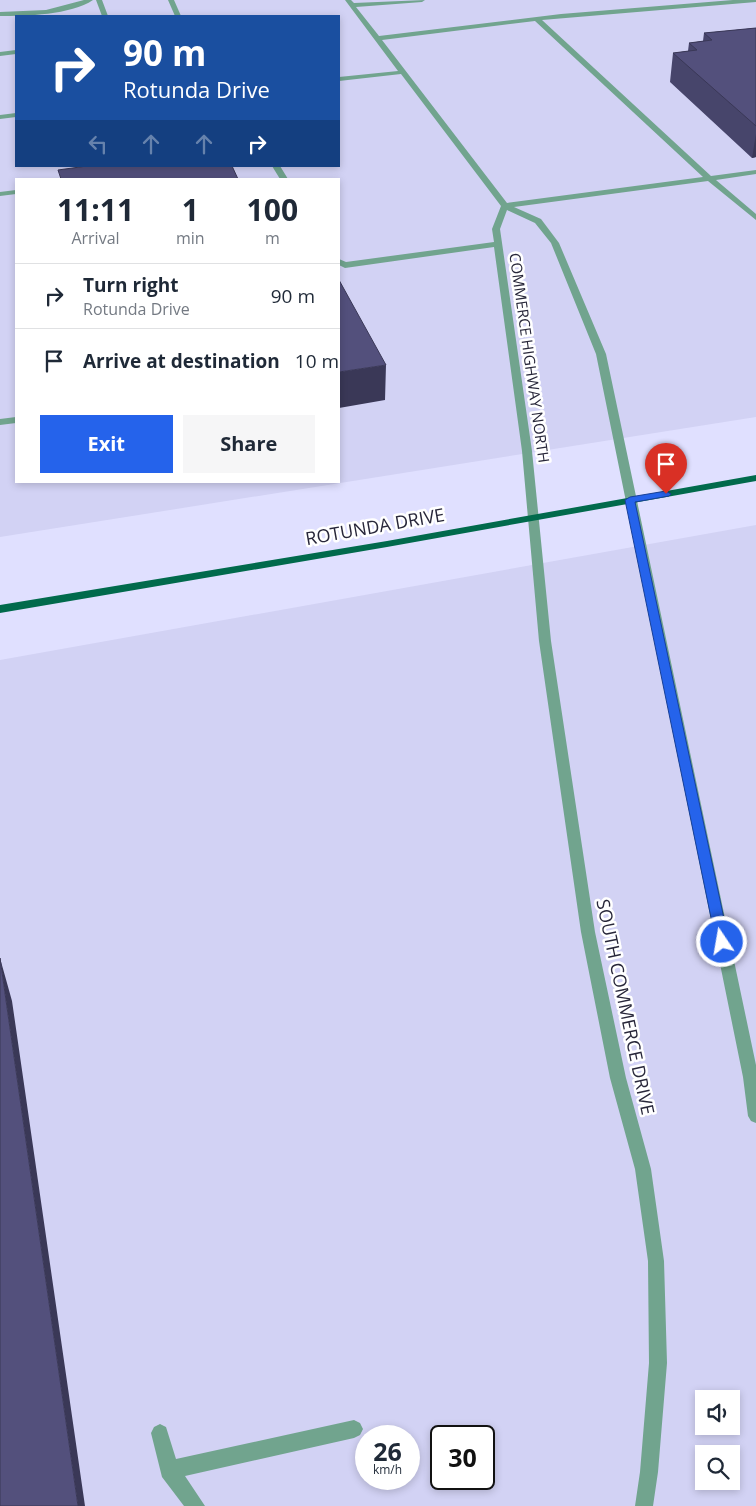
<!DOCTYPE html>
<html lang="en">
<head>
<meta charset="utf-8">
<style>
  body { margin:0; font-family:"Open Sans",sans-serif; background:#f6f6f7; color:#1f2937; height:100vh; display:flex; flex-direction:column; font-size:19px; white-space:nowrap }
  * { box-sizing:border-box; margin:0 }
  p { font-size:16px; color:#747a83 }
  .icon { flex:none; width:28px; height:28px; fill:none; stroke:currentColor; stroke-width:2; stroke-linecap:round; stroke-linejoin:round }
  .map { position:relative; flex:1; overflow:hidden }
  .side { position:absolute; left:15px; top:178px; width:325px; height:305px; display:flex; flex-direction:column; background:#fff; border-radius:0px; box-shadow:0 2px 8px #0003 }
  .side>* { flex:none }
  .top-card { position:absolute; left:15px; top:15px; width:325px; height:152px; border-radius:0px; box-shadow:0 2px 8px #0003; background:#1a4fa0; color:#fff; overflow:hidden }
  .controls { position:absolute; left:695px; top:1390px; display:grid; gap:10px }
  .controls a { display:grid; place-items:center; width:45px; height:45px; border-radius:0px; background:#fff; box-shadow:0 2px 8px #0003; font-size:25px }
  .speed { position:absolute; left:355px; top:1425px; display:flex; gap:10px; font-size:25px; font-weight:700; text-align:center }
  .speed>* { display:grid; place-content:center; width:65px; height:65px; border-radius:50%; background:#fff; box-shadow:0 2px 8px #0003; line-height:1 }
  .speed small { font-size:12px; font-weight:400 }
  .speed .limit { border:2px solid #111; border-radius:8px; background:#fff; color:#111 }
  .pin { position:absolute; display:grid; place-items:center; width:42px; height:42px; color:#fff; margin:-51px -21px; border-radius:50% 50% 50% 0; rotate:-45deg; box-shadow:0 0 5px #0007 }
  .pin .icon { rotate:45deg }
  .me { position:absolute; width:55px; margin:-28px; rotate:348deg; stroke-linejoin:round; filter:drop-shadow(0 0 4px #0008) }
  .turn { display:flex; align-items:center; gap:18px; height:105px; padding:0 25px; font-size:22px }
  .turn .icon { width:65px; height:65px; stroke-width:2.5 }
  .turn b { display:block; font-size:35px; line-height:42px }
  .lanes { display:flex; align-items:center; height:48px; padding:0 25px; background:#0003; justify-content:center; gap:25px; direction:ltr }
  .lanes .off { opacity:.35 }
  .eta { display:flex; justify-content:space-evenly; align-items:center; height:85px; text-align:center }
  .eta b { font-size:30px; font-weight:700; line-height:35px }
  .cta { display:flex; gap:10px; margin-top:auto; padding:10px 25px }
  .cta a { flex:1; height:58px; border-radius:0px; background:#2563eb; color:#fff; font-size:20px; font-weight:700; line-height:58px; text-align:center }
  .cta a+a { background:#f6f6f7; color:#1f2937 }
  ul { padding:0; list-style:none }
  li { display:flex; align-items:center; gap:15px; height:65px; padding:0 25px; border-top:1px solid #e0e1e3 }
  li div { flex:1 }
  li b { display:block; font-size:19px }
  li em { font-style:normal }
  .map>svg:first-child { display:block }
</style>
</head>
<body>
<div class="map">
<svg width="756" height="1506" viewBox="0 0 756 1506">
  <rect width="100%" height="100%" fill="#e0e0ff"/>
  <path fill="#d2d2f4" fill-rule="evenodd" d="M0 0H756V417L0 537ZM16 16H339V166H16ZM16 179H339V481H16Z
    M756 525V1506H0V660ZM704 1399H731V1426H704ZM366 1436H409V1479H366ZM441 1436H484V1479H441ZM704 1454H731V1481H704Z"/>
  <g fill="none" stroke-linecap="round" stroke-linejoin="round">
    <path fill="#71a48e" fill-rule="evenodd" d="M84 0H93C71 15 26 16 0 16V12L46 10Z
      M96 0H102L108 16H102Z
      M168 0H174L181 16H175Z
      M345 0H351L354 3 425 0 422 2 356 7 379 36 561 14 733 0H756V2L542 20 711 176 756 170V174L716 180 756 214V220L708 181 514 207 541 219 559 243 606 354 756 1065V1123L751 1121 748 1116 743 1077 596 354 551 243 535 223 507 210 500 229 532 451 551 641 595 932 626 1078 651 1169 664 1261 667 1363 658 1472 653 1506H635L640 1472 649 1363 648 1261 635 1169 610 1078 581 932 539 641 522 451 494 247 345 268 339 265V259L346 262 494 242 492 229 501 206 401 74 339 81V77L398 71ZM535 21 703 177 507 203 382 40Z
      M16 50V54L0 56V52Z
      M16 113V117L0 119V115Z
      M272 166H280L288 179H280Z
      M16 190V194L0 196V192Z
      M16 417V423L0 425V419Z
      M354 1420 360 1423 363 1429 360 1435 354 1438 185 1476 205 1506H184L162 1477 151 1433 154 1427 160 1424 166 1427 176 1459Z"/>
    <path fill="#016a4c" fill-rule="evenodd" d="M756 475V481L387 547 0 613V605L387 541Z"/>
  </g>
  <path fill="#47456b" d="M756 28V157L752 158 670 82 673 53 688 51 689 43 703 41 704 33Z"/>
  <path fill="#3a3857" d="M756 134V157L752 158Z
    M386 365 385 400 339 408V372Z
    M0 958 12 1001 85 1506H78Z"/>
  <path fill="#53507c" stroke="#3a3857" d="M756 28V126L673 53 697 50 689 43 712 40 704 33Z
    M87 166H232L238 179H61L58 170Z
    M339 280 386 365 339 372Z
    M0 958 78 1506H0Z"/>
  <path fill="#2563eb" stroke="#184099" d="M666 491 671 494 669 496 635 502 729 942 727 946H718L716 942 625 500 630 497Z"/>
  <g text-anchor="middle" stroke-width="5" stroke-linejoin="round" paint-order="stroke">
    <g font-size="15" fill="#28273a" stroke="#fff">
      <text transform="translate(529 358) rotate(82)" y="5">COMMERCE HIGHWAY NORTH</text>
    </g>
    <g font-size="18" fill="#28273a" stroke="#fff">
      <text transform="translate(375 527) rotate(-10)" y="6">ROTUNDA DRIVE</text>
      <text transform="translate(625 1007) rotate(78)" y="6">SOUTH COMMERCE DRIVE</text>
    </g>
  </g>
</svg>
<div class="controls">
<a><svg class="icon" aria-label="sound" viewBox="0 0 24 24"><path d="M4 9h4l5-4v14l-5-4H4zM17 9q2 3 0 6"/></svg></a>
<a><svg class="icon" aria-label="search" viewBox="0 0 24 24"><circle cx="10" cy="10" r="6"/><path d="M15 15l6 6"/></svg></a>
</div>
<div class="speed"><div>26<small>km/h</small></div><div class="limit">30</div></div>
<div class="pin" style="left:666px;top:494px;background:#d93025"><svg class="icon" aria-label="arrive" viewBox="0 0 24 24"><path d="M6 21V4h12l-3 4 3 4H6"/></svg></div>
<svg class="me" style="left:722px;top:942px" viewBox="-20 -20 40 40"><circle r="17" fill="#2563eb" stroke="#fff" stroke-width="3"/><path d="M0-11L8 9 0 5-8 9z" fill="#fff"/></svg>
<div class="top-card">
<div class="turn"><svg class="icon" aria-label="right" viewBox="0 0 24 24"><path d="M7 20v-9h11M14 6l5 5-5 5"/></svg><div><b>90 m</b>Rotunda Drive</div></div>
<div class="lanes"><svg class="icon off" aria-label="left" viewBox="0 0 24 24"><path d="M17 20v-9H6M10 6l-5 5 5 5"/></svg><svg class="icon off" aria-label="ahead" viewBox="0 0 24 24"><path d="M12 20V5M6 11l6-6 6 6"/></svg><svg class="icon off" aria-label="ahead" viewBox="0 0 24 24"><path d="M12 20V5M6 11l6-6 6 6"/></svg><svg class="icon" aria-label="right" viewBox="0 0 24 24"><path d="M7 20v-9h11M14 6l5 5-5 5"/></svg></div>
</div>
<section class="side">
<div class="eta">
<div><b>11:11</b><p>Arrival</p></div>
<div><b>1</b><p>min</p></div>
<div><b>100</b><p>m</p></div>
</div>
<ul>
<li><svg class="icon" aria-label="right" viewBox="0 0 24 24"><path d="M7 20v-9h11M14 6l5 5-5 5"/></svg><div><b>Turn right</b><p>Rotunda Drive</p></div><em>90 m</em></li>
<li><svg class="icon" aria-label="arrive" viewBox="0 0 24 24"><path d="M6 21V4h12l-3 4 3 4H6"/></svg><div><b>Arrive at destination</b></div><em>10 m</em></li>
</ul>
<div class="cta"><a>Exit</a><a>Share</a></div>
</section>
</div>
</body>
</html>
